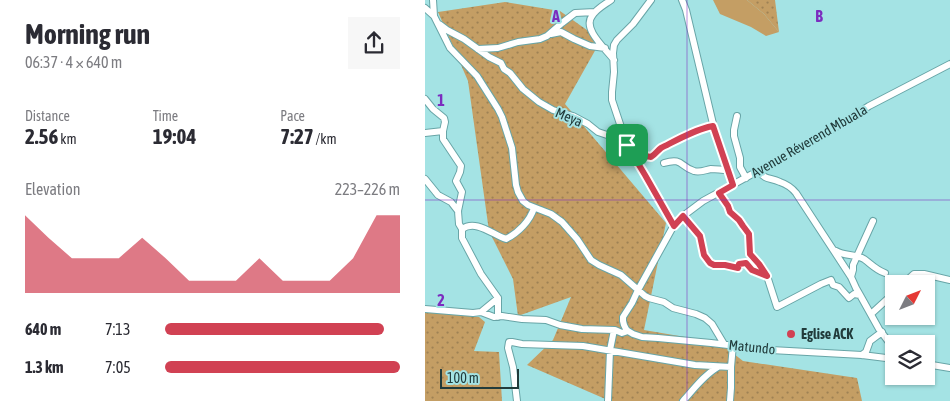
<!DOCTYPE html>
<meta charset="utf-8">
<style>
:root{--surface:#fff;--page:#f7f7f7;--text:#2b2b33;--muted:#7c7c81;--accent:#d14153}
body{margin:0;font-family:"Asap Condensed",sans-serif;background:var(--page);color:var(--text);height:100vh;display:flex;flex-direction:column;font-size:19px;white-space:nowrap}
*{box-sizing:border-box;margin:0}
p{font-size:16px;color:var(--muted)}
.icon{flex:none;width:28px;height:28px;fill:none;stroke:currentColor;stroke-width:2;stroke-linecap:round;stroke-linejoin:round}
.map{position:relative;flex:1;overflow:hidden}
.sheet{display:flex;flex-direction:column;background:var(--surface);width:425px}
.sheet>*{flex:none}
.needle{width:32px;rotate:48deg}
.buttons{position:absolute;left:460px;top:275px;display:grid;gap:10px}
.buttons a{display:grid;place-items:center;width:50px;height:50px;border-radius:0px;background:var(--surface);box-shadow:0 1px 4px #0004;font-size:25px}
.scale{position:absolute;left:15px;bottom:12px;width:79px;box-sizing:border-box;padding-left:5px;border:2px solid #213b3b;border-top:0;font-size:14px;line-height:18px;white-space:nowrap;color:#213b3b;-webkit-text-stroke:4px #a4e3e4;paint-order:stroke}
.pin{position:absolute;display:grid;place-items:center;width:42px;height:42px;color:#fff;margin:-21px;border-radius:10px;box-shadow:0 2px 8px #0006}
.round{display:grid;place-items:center;flex:none;width:52px;height:52px;border-radius:0px;background:var(--page)}
.overview{display:flex;align-items:center;justify-content:space-between;height:85px;padding:0 25px}
h1{font-size:28px;font-weight:700;line-height:38px}
.stats{display:grid;grid-template-columns:repeat(3,1fr);gap:8px;height:85px;padding:5px 25px}
.stats div{display:grid;align-content:center}
.stats b{font-size:21px;font-weight:700}
.stats small{font-size:14px;font-weight:400}
.stats p{font-size:14px}
.chart{height:140px;padding:10px 25px}
.chart p{display:flex;justify-content:space-between}
.chart svg{width:100%;height:90px;margin-top:5px;fill:var(--accent);opacity:.7}
ul{padding:0 25px;list-style:none;font-size:16px}
li{display:grid;grid-template-columns:80px 60px 1fr;align-items:center;height:38px}
li i{height:12px;border-radius:6px;background:var(--accent)}
main{display:flex;flex:1;min-height:0}
.map>svg:first-child{display:block}
</style>
<main>
<section class="sheet">
<div class="overview"><div><h1>Morning run</h1><p>06:37 · 4 × 640 m</p></div><a class="round"><svg class="icon" aria-label="share" viewBox="0 0 24 24"><path d="M12 15V3M7 8l5-5 5 5M5 13v7h14v-7"/></svg></a></div>
<div class="stats">
<div><p>Distance</p><b>2.56<small> km</small></b></div>
<div><p>Time</p><b>19:04</b></div>
<div><p>Pace</p><b>7:27<small> /km</small></b></div>
</div>
<div class="chart"><p><span>Elevation</span>223–226 m</p>
<svg viewBox="0 0 160 44" preserveAspectRatio="none"><path d="M0 44V6L10 17L20 27L30 27L40 27L50 17L60 27L70 38L80 38L90 38L100 27L110 38L120 38L130 38L140 27L150 6L160 6V44z"/></svg>
</div>
<ul>
<li><b>640 m</b>7:13<i style="width:93%"></i></li>
<li><b>1.3 km</b>7:05<i style="width:100%"></i></li>
</ul>
</section>
<div class="map">
<svg width="525" height="401" viewBox="0 0 525 401">
<defs>
<pattern id="grass-dots" width="8" height="8" patternUnits="userSpaceOnUse" patternTransform="scale(1.25)"><rect width="8" height="8" fill="#c49e64"/><path d="M2 2h.1M6 6h.1" fill="none" stroke="#9f8254" stroke-width="1.8" stroke-linecap="round"/></pattern>
</defs>
<rect width="100%" height="100%" fill="#a4e3e4"/>
<!-- grass -->
<path fill="url(#grass-dots)" d="M322 0H350L354 32 339 14Z
M80 2 135 11 176 40 140 104 241 223 219 330 295 343 318 361 432 378 437 401H185L102 365 128 340 146 297 93 316 88 279 64 231 43 81 13 12Z
M0 312 54 317 60 322 49 351 74 352 77 401H0Z"/>
<!-- garden -->
<path fill="#c49e64" d="M288 0H322L339 14 354 32 341 36 326 27 295 14Z"/>
<g fill="none" stroke-linecap="round" stroke-linejoin="round">
<defs>
<path id="street" d="M8 0 9 16
M186 0C179 5 171 9 167 16 157 29 181 49 189 60
M226 0 208 24 192 40 189 45 188 53 189 72 187 92V100L202 145 220 175 249 225
M257 0 261 10 289 128 308 185
M0 8 9 16 25 48 52 76 73 109 77 117 87 148 91 185 93 192 98 201 103 205 126 214 137 222 152 239 166 260 174 265 196 275 220 296 224 298 239 302 248 308 271 314 280 318 287 324 299 344
M14 24 22 30 39 39 64 57 76 63 79 69 85 73 98 89 114 102 128 110 148 116 163 124 173 132 185 136 192 141 202 145 209 151 216 155 226 157 230 155 236 148 258 137 281 127 288 126
M126 34 136 32 149 39 165 46 180 48
M53 49 73 48 93 42 115 39 122 36 137 23 150 13 170 12
M0 99 8 109 19 118 20 122 18 131V139L36 166 35 172 31 181 37 192 33 211 34 224 37 229V238L56 274 73 298 56 312
M312 116 309 130V136L315 158V167L321 178
M0 133 18 131
M239 163C258 157 255 167 269 171 275 173 280 170 286 169 291 169 297 170 302 170
M334 171C341 181 345 177 355 182 361 184 367 188 371 193L426 277 431 288 435 295
M0 179 13 195 26 202 33 211
M294 193 303 206 305 212 314 220 318 227 324 234 325 254C331 261 339 267 342 276
M258 216 275 236 279 255 285 263 289 265H300L313 267 314 264 321 263 327 271 342 276 352 307 396 284 406 280 408 285 414 287 424 298 429 294 435 295 454 329 469 349
M37 229C51 219 68 235 81 239 93 233 105 221 109 208
M411 251C419 256 430 254 439 259 446 264 451 270 460 273
M426 277 428 270V265L448 221
M478 284 489 274H499L525 280
M0 309 48 313 56 312 69 317 77 316 97 319 121 320 135 325 157 329 190 330 197 333 203 331 208 334 217 337 233 338 286 343 346 350 437 355 469 359
M446 314 469 293
M73 317V298
M203 331 201 329 199 325 198 321V317L207 303 213 290 249 225 258 216 278 201 395 137 444 106 525 64
M437 355 441 352 445 341 457 332
M501 364 525 368
M92 401 88 367 83 348 84 342H87L97 344 158 346 270 365 306 367 308 345
M183 401 185 350 189 330
M258 401C269 389 279 375 293 367
M305 401 306 388V367"/>
</defs>
<!-- street casing -->
<use href="#street" stroke="#68a5a7" stroke-width="8"/>
<!-- street -->
<use href="#street" stroke="#fff" stroke-width="6"/>
</g>
<g fill="none" stroke-linecap="round" stroke-linejoin="round">
<defs>
<path id="route" d="M288 126 308 185 294 193 303 206 305 212 314 220 318 226 324 234 325 254 334 264 342 276 327 270 321 263 314 264 313 268 300 265H289L285 263 279 255 275 236 258 216 249 226 220 175 202 145C209 151 216 156 226 157 231 154 232 151 236 148 252 140 271 129 288 126Z"/>
</defs>
<!-- route casing -->
<use href="#route" stroke="#fff" stroke-width="10"/>
<!-- route -->
<use href="#route" stroke="#d14153" stroke-width="6"/>
</g>
<!-- grid -->
<path fill="none" stroke="#7b2cbf" stroke-width="1" stroke-opacity="0.55" d="M262 0V401M0 200H525"/>
<!-- markers -->
<circle fill="#d14153" stroke="#a4e3e4" stroke-width="2" cx="366" cy="334" r="5"/>
<g text-anchor="middle" dominant-baseline="central" stroke-width="4" stroke-linejoin="round" paint-order="stroke">
<!-- street labels -->
<g font-size="14" fill="#213b3b" stroke="#a4e3e4">
<text transform="translate(144 117) rotate(23)">Meya</text>
<text transform="translate(384 141) rotate(-30)">Avenue Réverend Mbuala</text>
<text transform="translate(327 347) rotate(6)">Matundo</text>
</g>
<!-- poi labels -->
<g font-size="14" font-weight="bold" fill="#213b3b" stroke="#a4e3e4" text-anchor="start">
<text x="376" y="334">Eglise ACK</text>
</g>
</g>
<g font-size="16" text-anchor="middle" font-weight="bold" fill="#7b2cbf" stroke="#a4e3e4" stroke-width="4" stroke-linejoin="round" paint-order="stroke">
<text x="131" y="22">A</text>
<text x="394" y="22">B</text>
<text x="16" y="106">1</text>
<text x="16" y="306">2</text>
</g>
</svg>
<div class="buttons">
<a><svg class="needle" viewBox="-14 -14 28 28"><path d="M0-13l5 13h-10z" fill="#e53935"/><path d="M0 13l5-13h-10z" fill="#7c7c81"/></svg></a>
<a><svg class="icon" aria-label="layers" viewBox="0 0 24 24"><path d="M12 4l9 5-9 5-9-5zM3 14l9 5 9-5"/></svg></a>
</div>
<div class="scale">100 m</div>
<div class="pin" style="left:202px;top:145px;background:#1e9e55"><svg class="icon" aria-label="arrive" viewBox="0 0 24 24"><path d="M6 21V4h12l-3 4 3 4H6"/></svg></div>
</div>
</main>
